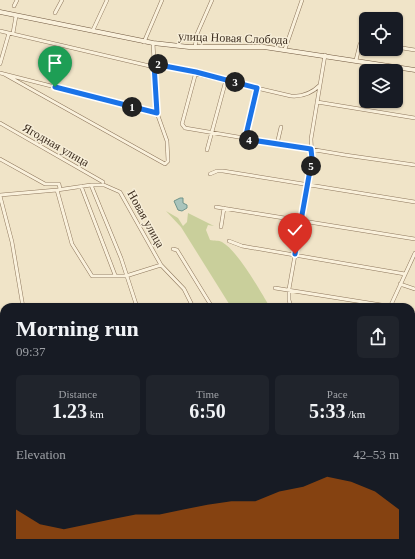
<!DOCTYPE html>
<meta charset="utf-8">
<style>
:root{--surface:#171b24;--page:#20242c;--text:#f1f3f6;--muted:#9ea1a6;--accent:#b45309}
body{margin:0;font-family:"Times New Roman",serif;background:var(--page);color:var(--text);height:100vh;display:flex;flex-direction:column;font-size:15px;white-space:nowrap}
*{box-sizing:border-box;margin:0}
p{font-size:13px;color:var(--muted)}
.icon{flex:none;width:22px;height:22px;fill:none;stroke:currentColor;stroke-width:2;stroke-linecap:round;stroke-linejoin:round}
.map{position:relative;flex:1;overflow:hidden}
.details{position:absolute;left:0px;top:303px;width:415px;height:256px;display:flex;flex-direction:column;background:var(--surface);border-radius:12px 12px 0 0;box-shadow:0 1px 3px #0004}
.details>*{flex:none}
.buttons{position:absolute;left:359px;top:12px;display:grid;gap:8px}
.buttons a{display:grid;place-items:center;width:44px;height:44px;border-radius:6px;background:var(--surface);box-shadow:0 1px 3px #0004;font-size:20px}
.pin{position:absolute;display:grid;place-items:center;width:34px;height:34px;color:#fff;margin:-41px -17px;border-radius:50% 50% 50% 0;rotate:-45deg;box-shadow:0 0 4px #0007}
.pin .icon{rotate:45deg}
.km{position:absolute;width:20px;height:20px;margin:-10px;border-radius:50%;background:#222;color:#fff;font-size:11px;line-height:20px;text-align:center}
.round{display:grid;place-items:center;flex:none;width:42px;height:42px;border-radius:6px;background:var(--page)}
.overview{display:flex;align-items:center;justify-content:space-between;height:68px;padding:0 16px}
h1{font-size:22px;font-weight:700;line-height:30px}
.metrics{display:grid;grid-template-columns:repeat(3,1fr);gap:6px;height:68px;padding:4px 16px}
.metrics div{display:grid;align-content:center;border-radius:6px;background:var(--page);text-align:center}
.metrics b{font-size:20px;font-weight:700}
.metrics small{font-size:11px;font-weight:400}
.metrics p{font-size:11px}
.chart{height:112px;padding:8px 16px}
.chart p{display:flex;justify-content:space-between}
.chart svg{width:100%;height:72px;margin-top:4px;fill:var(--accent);opacity:.7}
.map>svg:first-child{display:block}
</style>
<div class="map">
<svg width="415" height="559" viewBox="0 0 415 559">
<rect width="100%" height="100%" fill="#f0e4c8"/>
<!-- farmland -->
<path fill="#e6deb5" d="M411 450 415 451V559H273L274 555H411Z"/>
<!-- green -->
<path fill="#c9cf9b" d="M166 211 178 218 183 226 187 222 188 213 214 226 208 225 206 230 210 240C214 241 219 240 222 242 238 251 260 291 270 307H231L181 227Z
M415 345V380H411V356Z
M0 410 4 413V480L0 481Z
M204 555H242L237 559H197Z"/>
<!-- cemetery -->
<path fill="#bfc49a" d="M242 555H274L273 559H237Z"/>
<!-- water -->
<path fill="#a9c4bc" stroke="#6f938a" d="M180 198H183V203L187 205V208L182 211 178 210 174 201Z
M411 380H415V431L411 429Z"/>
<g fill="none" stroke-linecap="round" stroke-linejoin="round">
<defs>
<path id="street" d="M14 6 17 0
M55 13 62 0
M93 30 107 0
M0 31 154 67
M13 33 16 16
M144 42 162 0
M195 47 197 34 212 0
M396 47 415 50
M285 49 302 0
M356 60 360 44 366 43
M0 64 9 33
M154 64 291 96C303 97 312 93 320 85
M196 72 182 124 185 128 345 155 415 165
M0 73 157 113
M4 74 165 164 168 161 167 141 157 113 153 43
M317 102 415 118
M0 123 103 182
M245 139 257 88
M277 144 281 127
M207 150 226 80
M0 159 45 184H59L60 189
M210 174 217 171H223L415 202
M91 185 121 258 137 307
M81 186 115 275
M57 190 72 244 92 276H126L161 265
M0 195 57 190 91 185H104L120 192 161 265 184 289 193 307
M0 196 12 242 23 307
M216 207 415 239
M221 227 224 208
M229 241 242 246 405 274
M173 249 177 250 212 307
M400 284 415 289
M275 288 394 307
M291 307 289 300V289L312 159 311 139 325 55
M390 307 415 253
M411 312 415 313
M0 499H4
M31 555V559
M65 558 80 559"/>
<path id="secondary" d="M0 12 153 43 189 47H264L415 70"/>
</defs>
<!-- street casing -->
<use href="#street" stroke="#8d765c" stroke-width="4"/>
<!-- secondary casing -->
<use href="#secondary" stroke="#6f573f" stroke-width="5"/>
<!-- street -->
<use href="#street" stroke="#faf1dc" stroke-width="3"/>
<!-- secondary -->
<use href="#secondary" stroke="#faf1dc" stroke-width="4"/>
</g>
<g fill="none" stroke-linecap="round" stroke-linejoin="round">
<defs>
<path id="route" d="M55 87 157 113 154 64 196 72 257 88 245 139 311 149 312 159 295 254"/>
</defs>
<!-- route casing -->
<use href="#route" stroke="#fff" stroke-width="8"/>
<!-- route -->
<use href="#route" stroke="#1a73e8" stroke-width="5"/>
</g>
<g text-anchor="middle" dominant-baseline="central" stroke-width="3" stroke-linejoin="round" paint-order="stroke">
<!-- street labels -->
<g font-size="12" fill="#3d2e20" stroke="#f7eed8">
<text transform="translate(233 38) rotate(2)">улица Новая Слобода</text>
<text transform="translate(56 145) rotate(30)">Ягодная улица</text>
<text transform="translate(146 219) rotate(61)">Новая улица</text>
</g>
</g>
</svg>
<div class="buttons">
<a><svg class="icon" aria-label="locate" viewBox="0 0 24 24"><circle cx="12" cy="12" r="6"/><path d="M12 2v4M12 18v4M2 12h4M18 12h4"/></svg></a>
<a><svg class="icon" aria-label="layers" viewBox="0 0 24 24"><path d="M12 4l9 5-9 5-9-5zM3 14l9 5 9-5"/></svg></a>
</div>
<div class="pin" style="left:55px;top:87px;background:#1e9e55"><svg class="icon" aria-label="arrive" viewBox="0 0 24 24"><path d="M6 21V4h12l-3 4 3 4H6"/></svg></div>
<div class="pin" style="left:295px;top:254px;background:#d93025"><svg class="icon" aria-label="check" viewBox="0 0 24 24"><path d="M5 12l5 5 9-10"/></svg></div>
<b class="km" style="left:132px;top:107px">1</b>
<b class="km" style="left:158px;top:64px">2</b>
<b class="km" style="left:235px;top:82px">3</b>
<b class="km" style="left:249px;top:140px">4</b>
<b class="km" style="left:311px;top:166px">5</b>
<section class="details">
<div class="overview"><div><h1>Morning run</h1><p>09:37</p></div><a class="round"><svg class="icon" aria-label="share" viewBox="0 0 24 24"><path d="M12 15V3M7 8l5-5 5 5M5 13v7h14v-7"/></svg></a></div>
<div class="metrics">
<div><p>Distance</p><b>1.23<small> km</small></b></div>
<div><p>Time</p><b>6:50</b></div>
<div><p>Pace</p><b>5:33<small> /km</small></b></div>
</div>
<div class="chart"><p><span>Elevation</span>42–53 m</p>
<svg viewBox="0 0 160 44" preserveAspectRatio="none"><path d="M0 44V26L10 35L20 38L30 35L40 32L50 29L60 29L70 26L80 23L90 21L100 21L110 15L120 12L130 6L140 9L150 15L160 26V44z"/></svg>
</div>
</section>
</div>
